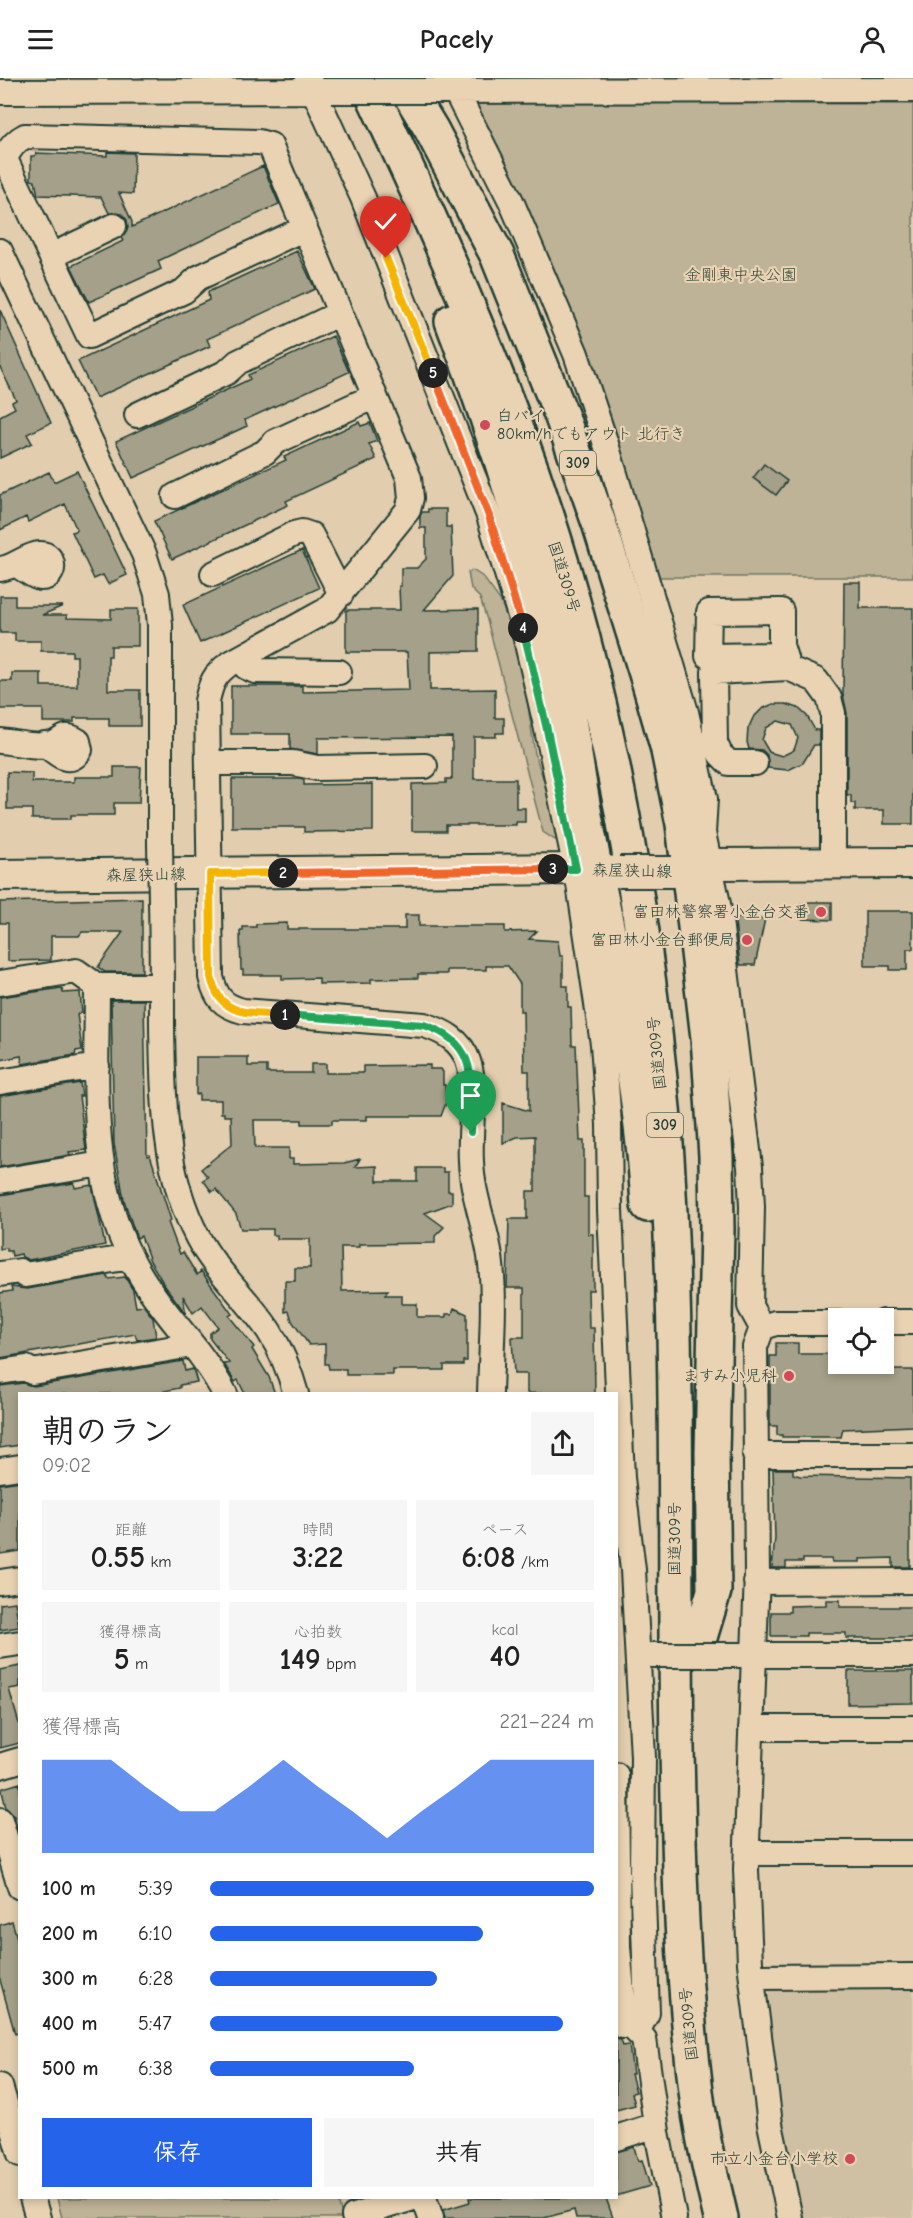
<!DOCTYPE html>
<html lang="ja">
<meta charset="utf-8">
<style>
:root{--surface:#fff;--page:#f6f6f6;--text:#222;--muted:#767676;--accent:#2563eb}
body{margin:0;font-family:"Comic Neue","Klee One",sans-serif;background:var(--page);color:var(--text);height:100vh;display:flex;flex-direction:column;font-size:22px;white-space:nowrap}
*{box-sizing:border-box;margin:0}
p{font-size:20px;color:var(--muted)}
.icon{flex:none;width:33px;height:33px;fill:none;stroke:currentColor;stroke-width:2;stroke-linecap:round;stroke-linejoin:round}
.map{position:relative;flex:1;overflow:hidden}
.side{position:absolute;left:18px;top:1314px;width:600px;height:807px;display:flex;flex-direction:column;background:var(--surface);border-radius:0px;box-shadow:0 3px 9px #0003}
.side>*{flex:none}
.buttons{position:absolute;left:828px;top:1230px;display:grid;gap:12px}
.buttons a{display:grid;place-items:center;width:66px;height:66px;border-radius:0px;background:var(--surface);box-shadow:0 3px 9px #0003;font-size:30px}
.pin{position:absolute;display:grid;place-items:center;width:51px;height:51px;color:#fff;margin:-62px -26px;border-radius:50% 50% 50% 0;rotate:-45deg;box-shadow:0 0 6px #0007}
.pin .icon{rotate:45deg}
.km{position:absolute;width:30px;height:30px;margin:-15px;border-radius:50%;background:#222;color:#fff;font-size:16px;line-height:30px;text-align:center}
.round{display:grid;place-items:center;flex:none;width:63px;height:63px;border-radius:0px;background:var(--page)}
.head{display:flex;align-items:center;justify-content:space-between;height:102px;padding:0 24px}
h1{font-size:33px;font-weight:600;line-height:45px}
.metrics{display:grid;grid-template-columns:repeat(3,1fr);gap:9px;height:102px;padding:6px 24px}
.metrics div{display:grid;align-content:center;border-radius:0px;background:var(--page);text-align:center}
.metrics b{font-size:30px;font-weight:600}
.metrics small{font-size:16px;font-weight:400}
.metrics p{font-size:16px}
.chart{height:168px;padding:12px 24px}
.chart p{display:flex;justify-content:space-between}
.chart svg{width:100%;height:108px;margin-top:6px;fill:var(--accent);opacity:.7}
.cta{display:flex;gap:12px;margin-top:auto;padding:12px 24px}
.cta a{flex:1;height:69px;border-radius:0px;background:var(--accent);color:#fff;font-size:24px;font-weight:600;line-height:69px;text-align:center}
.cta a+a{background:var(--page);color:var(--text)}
ul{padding:0 24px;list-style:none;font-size:20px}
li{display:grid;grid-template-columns:96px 72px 1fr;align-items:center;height:45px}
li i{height:15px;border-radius:8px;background:var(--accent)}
header{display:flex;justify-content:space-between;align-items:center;height:78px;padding:0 24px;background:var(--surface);font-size:27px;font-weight:600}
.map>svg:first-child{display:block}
</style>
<header><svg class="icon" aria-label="menu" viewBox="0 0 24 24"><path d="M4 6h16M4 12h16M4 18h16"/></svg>Pacely<svg class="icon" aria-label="person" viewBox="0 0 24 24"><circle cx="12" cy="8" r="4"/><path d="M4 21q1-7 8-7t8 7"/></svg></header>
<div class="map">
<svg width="913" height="2140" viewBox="0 0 913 2140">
<rect width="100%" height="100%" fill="#e2cdae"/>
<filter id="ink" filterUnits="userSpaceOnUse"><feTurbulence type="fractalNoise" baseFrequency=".0167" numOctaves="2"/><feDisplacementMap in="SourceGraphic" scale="12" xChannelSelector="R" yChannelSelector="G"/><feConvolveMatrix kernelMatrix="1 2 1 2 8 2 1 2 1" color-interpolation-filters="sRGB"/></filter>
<g filter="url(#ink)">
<!-- built -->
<path fill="#d0c0a3" d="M771 1911H913V2140H798L777 2024 765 1919Z"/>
<!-- green -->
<path fill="#beb297" stroke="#6e7866" stroke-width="1.5" d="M475 24 913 26V499H658L520 119Z
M474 493 483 499 500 522 520 572 535 676 560 751 555 762 543 754 487 542 480 520 471 511 468 494Z
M57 2120H337L343 2140H62Z"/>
<!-- building -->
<path fill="#a5a089" stroke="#1f3d34" stroke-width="1.5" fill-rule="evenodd" d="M107 74 134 75 133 116 119 115 132 144V149L263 88 279 126 158 183 161 191 89 224 71 188 123 163 121 160 128 150 127 142 122 136 109 135 101 119 38 117 35 103 31 102V78H35L36 75 107 78Z
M297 173 315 211 207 261 210 268 96 320 78 283 209 222 208 214Z
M0 232 51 345 27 356 32 365 0 380V338L15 330 12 324 16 322 0 289Z
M333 258 349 294 245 342 247 348 133 400 116 363 246 303 250 301 248 297Z
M359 344 361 348 370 345 377 363 369 366 376 381 286 423 288 427 172 481 154 443 286 382 284 379Z
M764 386 787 403 776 417 753 400Z
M77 393 127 497 108 506 103 497 94 501 72 454 77 452 65 426 28 444 26 439 0 452V417L49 394 54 404Z
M428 431H446V449H451L453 498 424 532 478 531V573L430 574V612L495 611V640H504V655H496V659H474V701H516V730H525V744H516V747H446V753H412V706L446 705V701H452V659L318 660V676L290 671V656H231V608H302V614L409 612 407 574H346V532H400L399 508H401V490H417L426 481V450H420V438L422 434H428Z
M302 472 319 510 200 565 183 527Z
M844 504H860V530H913V746H884V732H855V725H851V717H847V635L843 617Z
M0 518H15V528H63L42 537H67V540L111 541V531H138V568H111V578H108V612H140V648H109V640H74V644H43V631H0V603H12V595H41V608H77V578H72V573H41V563H15V555H0Z
M773 626H786L798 630 807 638 815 652H819V667H814L803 685 788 692 768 690 767 677 762 672 749 671 747 664 748 651 753 640 762 631ZM778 643 792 647 798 660 794 672 782 678 769 674 762 662 766 650Z
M114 689H141L139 725H114V737H71V741H32V731H7V694L32 695V704H74V699H114Z
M232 701H299L304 702V707L373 706V753L304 754V749H232Z
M142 820V894H105L98 889 123 854H82L79 858H51V882L8 883V845H0V824Z
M810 824H832V842L801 841V826Z
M865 833H913V871H907V892H890V888H865Z
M405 837H419V848H505V854L537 853 529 861 558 863 560 878H563V908H568V929H571L572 967H576L580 1063H584V1119H588V1156H593V1212H588L589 1250H594L595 1316 527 1315V1296H514L512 1259H524V1210H507L509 1141H527V1113H535V1058L517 1059 503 1065V1025L529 1033V993H524L523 933H520V906L508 888H486V892H447V896H418V900L371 901V905L319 906V900L282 901V897H243V892H241L240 853H243V849H256V846L287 845V851H405Z
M737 840 765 841 755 887H740L735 844Z
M62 910 63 915 80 914 82 935 77 936 82 972 76 973 75 977 22 986 21 978 0 982V919Z
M111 922H144L147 1078 150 1077 171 1142 168 1144 180 1176 183 1174 197 1197 201 1193 232 1236 229 1238 254 1269 252 1271 269 1299 275 1316H245L238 1302 235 1304 224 1286 229 1285 210 1261V1255L218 1249 202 1228 193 1235 183 1218 186 1236 165 1208 150 1183 141 1158 137 1160 135 1155 124 1122 114 1066Z
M196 979H248V988H267V995H311V986H326V995H363V988L430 987V991H441L443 994V1007H445L446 1025 441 1038H367V1042H332V1046H302V1042H254L255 1070H289V1081H293V1086L344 1085 360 1081 355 1089 377 1088V1103H417V1090H443V1094H448V1113H452V1125L425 1135 444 1149 435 1158V1165L359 1166V1169H341L342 1213 388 1212 385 1217H402V1226H417V1239H446V1236H452L454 1230 467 1236V1283H463V1287H444V1292H393V1297H346V1291H329L328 1286H325V1266L309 1267 292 1243 289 1233 285 1234V1203H295V1190H310V1161H277V1157H273V1151H241L236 1136 216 1111 212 1114 203 1102 208 1099 201 1091 232 1066 231 1038H224V1035H221V1022H199V1016L196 1017Z
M80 1005 82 1018H79L86 1072 69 1074 70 1077 0 1089V1018Z
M74 1105 75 1110 92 1107 105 1167 29 1182 22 1179 21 1176 12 1178 11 1173H7V1170L0 1171V1117Z
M107 1197 108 1201 125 1199 133 1212 136 1229 144 1228 153 1240 156 1259 137 1262 135 1256 0 1280V1215L12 1213 11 1209 27 1211Z
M776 1265H798V1276H838V1286H892V1292H913V1348L843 1351 841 1359H782V1357H777V1348H770V1278H776Z
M183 1283 185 1293 193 1291 197 1304 180 1307V1310L164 1313V1316H20V1367L0 1370V1308L23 1305 34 1308Z
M773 1391H793V1396L800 1398 910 1400V1489H893V1480L860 1481V1484H832L831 1481H803V1484H786V1490H772L775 1460Z
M20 1403V1473L0 1476V1406Z
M826 1522H840V1529H913V1560H846V1555H806V1558H771V1534H790V1528L826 1527Z
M15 1524 19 1549 0 1552V1526Z
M20 1588V1609L9 1611 20 1649V1665L0 1670V1592Z
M848 1593H913V1625L848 1626Z
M20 1705V1756H19L14 1738 6 1730 2 1713 3 1710Z
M12 1843 20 1870V1955L15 1956 0 1902V1847Z
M616 1961 621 1962 623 1968 629 1967 633 1996H631L636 2014 632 2015 635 2027 616 2032Z
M634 2069 638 2083 642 2082 650 2108 616 2118V2074Z
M469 2120H606L613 2140H576L574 2132 544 2140H445L443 2132 470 2124Z"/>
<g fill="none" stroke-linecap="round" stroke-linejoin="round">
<defs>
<path id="minor" d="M308 0 363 120 489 438 522 544 546 647 579 806 603 966 609 1046 610 1132 622 1400 633 1492 643 1679 642 1793 647 1935 637 1954
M449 0 511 123 576 276 606 366 686 634 705 721 703 755 718 826 750 1089 752 1129 750 1228 762 1250
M441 13 913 12
M0 14 328 13
M305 150 198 200 184 213 89 258 5 81C9 71 15 63 25 58L259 64 270 67 409 400 411 420 408 432 327 532 229 586C214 597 211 605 207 623L211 899C216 920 223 928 243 933L424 947C443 953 461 962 468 983 477 1008 469 1055 471 1083 472 1116 485 1146 490 1178 496 1222 491 1271 490 1316
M0 173 144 476 157 516 160 547V766
M51 178 114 148
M137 337 227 294 238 284 340 235
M175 418 265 374 275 364 375 318
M0 491C14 490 26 477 40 476 55 475 57 500 41 500 35 500 23 490 16 487
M213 496 294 456 302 454 311 457 341 516
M781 533V567L788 590 774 577 708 578 709 534Z
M241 580 246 589 255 593 339 594
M0 663C14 664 39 671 53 666 65 661 64 654 78 663L80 672C70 689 57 676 45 666
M208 685H293L317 690 425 688
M755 685H729L720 676 715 665 714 594 788 590 816 602 829 620 833 635V786
M161 824C162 865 162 906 162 947 163 1018 163 1095 198 1160 217 1195 247 1220 269 1253 281 1272 290 1294 296 1316
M0 905 76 893 97 908H162
M97 908C97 1004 87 1107 138 1193 163 1237 202 1271 225 1316
M0 1004 97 988
M0 1103 101 1086
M0 1196 20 1193 25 1197 130 1179
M884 1244H913
M0 1294 26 1290 32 1294 192 1267
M755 1377H913
M0 1392 20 1389
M0 1504 20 1501
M756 1504 913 1503
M0 1568 20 1565
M739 1577H913
M751 1650H913
M0 1688 20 1682
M616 1697 618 1869 625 1948
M0 1742 20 1809
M747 1775H913
M752 1899 913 1898
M623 1948H631L644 1961 657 2054 674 2140
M0 2008 20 2076
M616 2060 656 2047
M32 2120 38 2140
M424 2120 431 2140
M354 2138 413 2120
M790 2140 770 2046 750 1885 746 1792 757 1496 755 1269 762 1250 775 1245H838"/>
<path id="major" d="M672 794H689L709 786 913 785
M0 797 576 791 618 794"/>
<path id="highway" d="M365 0C418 113 470 226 514 343 584 529 627 725 651 921 658 979 665 1038 668 1096 679 1287 674 1478 677 1669 679 1787 682 1904 697 2021 702 2061 712 2101 721 2140
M400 0 431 51 497 177 562 339 600 448 649 605 667 668 683 746 708 960 716 1078 717 1152 712 1375 714 1513 698 1566
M452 243C500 369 540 499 567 632 575 672 580 713 588 753 612 876 641 1001 648 1127"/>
</defs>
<!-- minor casing -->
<use href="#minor" stroke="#1f3d34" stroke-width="28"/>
<!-- major casing -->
<use href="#major" stroke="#1f3d34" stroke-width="34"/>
<!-- highway casing -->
<use href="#highway" stroke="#1f3d34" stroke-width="38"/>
<!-- minor -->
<use href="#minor" stroke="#ead3b3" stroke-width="24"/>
<!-- major -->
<use href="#major" stroke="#ead3b3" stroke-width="30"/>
<!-- highway -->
<use href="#highway" stroke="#ead3b3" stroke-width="33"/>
<defs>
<path id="minor-bridge" d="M331 13H438
M160 766 161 824
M652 1577H737"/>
<path id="major-bridge" d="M619 794H672"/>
</defs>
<!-- minor-bridge casing -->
<use href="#minor-bridge" stroke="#1f3d34" stroke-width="28" stroke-linecap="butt"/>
<!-- major-bridge casing -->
<use href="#major-bridge" stroke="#1f3d34" stroke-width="34" stroke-linecap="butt"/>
<!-- minor-bridge -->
<use href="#minor-bridge" stroke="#ead3b3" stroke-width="24"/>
<!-- major-bridge -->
<use href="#major-bridge" stroke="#ead3b3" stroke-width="30"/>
</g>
</g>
<g fill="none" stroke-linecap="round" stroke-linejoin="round" filter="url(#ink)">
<defs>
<path id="split-1" d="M285 937 424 947C480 965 471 1004 471 1054"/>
<path id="split-2" d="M283 795 210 796 211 899C220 940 250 934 285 937"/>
<path id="split-3" d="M283 795 553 791"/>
<path id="split-4" d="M523 550 546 647 576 791H553"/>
<path id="split-5" d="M433 295 489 438 523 550"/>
<path id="split-6" d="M386 180 433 295"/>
</defs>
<!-- split-1 casing -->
<use href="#split-1" stroke="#fff" stroke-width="12"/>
<!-- split-2 casing -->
<use href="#split-2" stroke="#fff" stroke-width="12"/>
<!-- split-3 casing -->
<use href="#split-3" stroke="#fff" stroke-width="12"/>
<!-- split-4 casing -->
<use href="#split-4" stroke="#fff" stroke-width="12"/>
<!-- split-5 casing -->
<use href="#split-5" stroke="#fff" stroke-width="12"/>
<!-- split-6 casing -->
<use href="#split-6" stroke="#fff" stroke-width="12"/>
<!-- split-1 -->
<use href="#split-1" stroke="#22a559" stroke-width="8"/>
<!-- split-2 -->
<use href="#split-2" stroke="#f5b400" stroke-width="8"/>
<!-- split-3 -->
<use href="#split-3" stroke="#f0652b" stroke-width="8"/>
<!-- split-4 -->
<use href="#split-4" stroke="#22a559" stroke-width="8"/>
<!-- split-5 -->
<use href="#split-5" stroke="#f0652b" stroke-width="8"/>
<!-- split-6 -->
<use href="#split-6" stroke="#f5b400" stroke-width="8"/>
</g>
<!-- markers -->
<g fill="#d1495b" stroke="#ead3b3" stroke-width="2">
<circle cx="485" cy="347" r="6"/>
<circle cx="821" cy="834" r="6"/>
<circle cx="747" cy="862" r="6"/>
<circle cx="789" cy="1298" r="6"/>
<circle cx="850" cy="2081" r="6"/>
</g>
<g text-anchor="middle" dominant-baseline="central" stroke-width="4.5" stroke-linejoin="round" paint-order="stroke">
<!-- shield labels -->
<g fill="#ead3b3" stroke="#5c6a5a" stroke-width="1.5">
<rect x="560" y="373" width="36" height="24" rx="4.5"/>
<rect x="647" y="1035" width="36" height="24" rx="4.5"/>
</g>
<g font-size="15" font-weight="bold" fill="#1f3d34">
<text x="578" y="385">309</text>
<text x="665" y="1047">309</text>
</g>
<!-- park labels -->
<g font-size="16" fill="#2f493e" stroke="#ead3b3">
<text x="741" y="197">金剛東中央公園</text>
</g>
<!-- poi labels -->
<g font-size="16" fill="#1f3d34" stroke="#ead3b3" text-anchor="end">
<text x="497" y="338" text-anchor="start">白バイ<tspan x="497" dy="18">80km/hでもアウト 北行き</tspan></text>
<text x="809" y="834">富田林警察署小金台交番</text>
<text x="735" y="862">富田林小金台郵便局</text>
<text x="777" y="1298">ますみ小児科</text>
<text x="838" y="2081">市立小金台小学校</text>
</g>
<!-- street labels -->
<g font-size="16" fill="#1f3d34" stroke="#ead3b3">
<text transform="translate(564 499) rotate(73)">国道309号</text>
<text transform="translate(632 793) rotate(1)">森屋狭山線</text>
<text transform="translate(146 797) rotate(-1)">森屋狭山線</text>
<text transform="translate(657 975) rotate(-96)">国道309号</text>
<text transform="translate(675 1461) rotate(-90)">国道309号</text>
<text transform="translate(689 1946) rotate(-96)">国道309号</text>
</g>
</g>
</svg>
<div class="buttons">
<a><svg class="icon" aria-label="locate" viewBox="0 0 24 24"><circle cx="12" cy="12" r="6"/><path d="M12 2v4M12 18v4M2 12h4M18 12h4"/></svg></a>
</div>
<div class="pin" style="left:471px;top:1054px;background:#1e9e55"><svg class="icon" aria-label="arrive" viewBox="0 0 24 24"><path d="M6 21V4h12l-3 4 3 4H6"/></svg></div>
<div class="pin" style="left:386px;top:180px;background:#d93025"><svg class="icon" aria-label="check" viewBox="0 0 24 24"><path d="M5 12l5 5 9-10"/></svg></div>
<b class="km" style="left:285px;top:937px">1</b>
<b class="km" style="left:283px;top:795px">2</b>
<b class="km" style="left:553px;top:791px">3</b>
<b class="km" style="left:523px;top:550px">4</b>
<b class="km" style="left:433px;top:295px">5</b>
<section class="side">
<div class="head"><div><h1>朝のラン</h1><p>09:02</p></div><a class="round"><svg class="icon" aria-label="share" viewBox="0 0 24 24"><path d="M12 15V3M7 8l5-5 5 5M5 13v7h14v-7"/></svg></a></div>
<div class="metrics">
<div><p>距離</p><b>0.55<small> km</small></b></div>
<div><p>時間</p><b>3:22</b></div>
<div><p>ペース</p><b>6:08<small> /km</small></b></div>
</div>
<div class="metrics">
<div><p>獲得標高</p><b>5<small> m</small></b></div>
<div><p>心拍数</p><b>149<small> bpm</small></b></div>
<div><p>kcal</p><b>40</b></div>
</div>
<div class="chart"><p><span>獲得標高</span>221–224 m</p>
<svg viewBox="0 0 160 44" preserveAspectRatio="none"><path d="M0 44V6L10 6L20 6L30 17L40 27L50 27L60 17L70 6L80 17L90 27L100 38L110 27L120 17L130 6L140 6L150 6L160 6V44z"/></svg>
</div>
<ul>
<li><b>100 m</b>5:39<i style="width:100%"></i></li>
<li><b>200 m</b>6:10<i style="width:71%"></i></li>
<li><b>300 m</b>6:28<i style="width:59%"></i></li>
<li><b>400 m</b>5:47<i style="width:92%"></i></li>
<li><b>500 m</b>6:38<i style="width:53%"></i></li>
</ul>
<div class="cta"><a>保存</a><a>共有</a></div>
</section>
</div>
